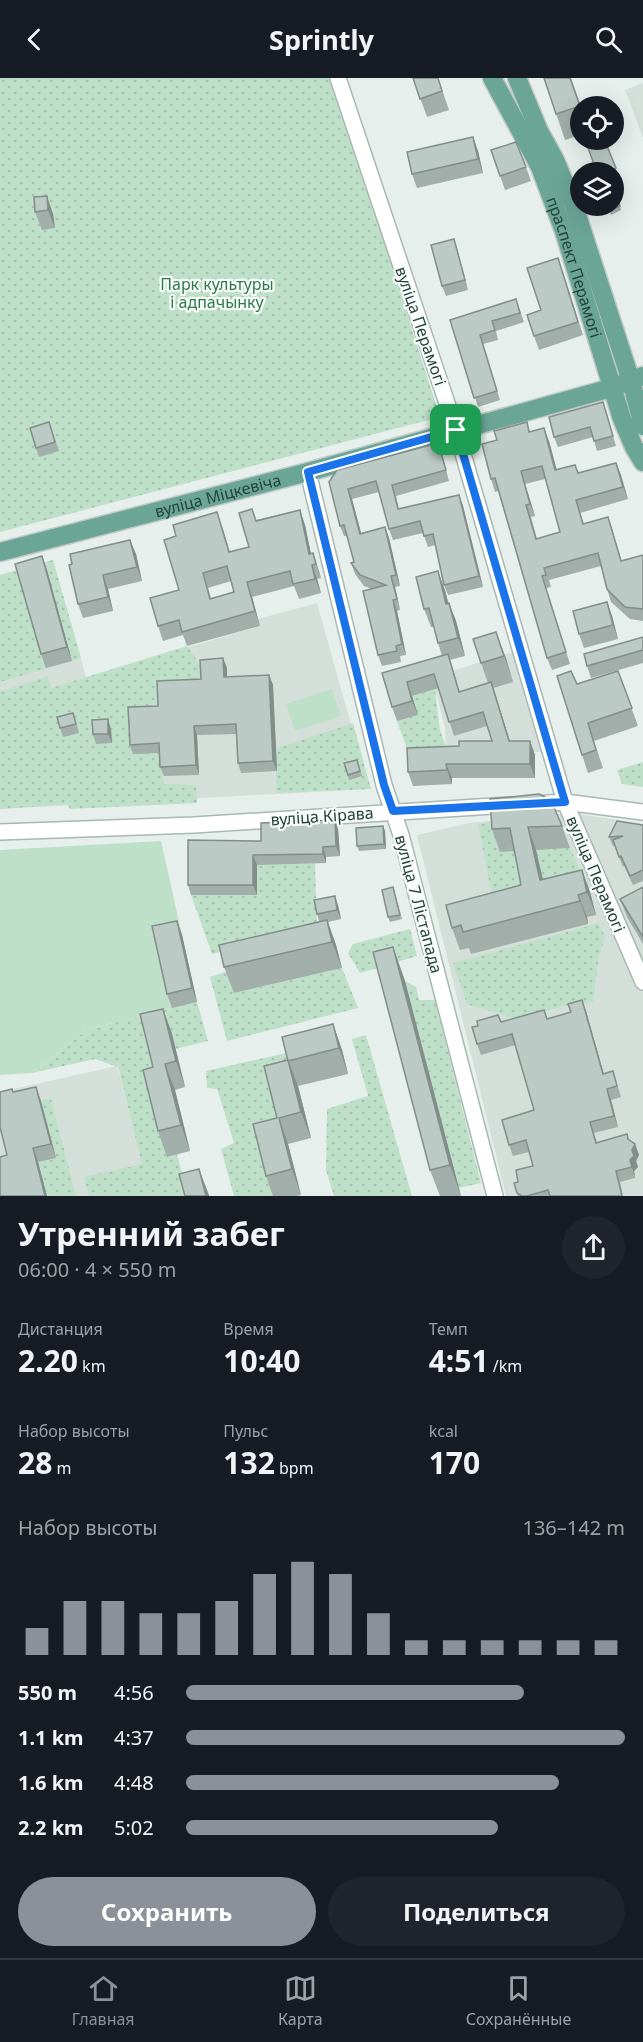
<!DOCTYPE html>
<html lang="ru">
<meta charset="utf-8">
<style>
:root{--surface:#171b24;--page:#20242c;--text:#f1f3f6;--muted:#9ea1a6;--line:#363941;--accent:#8c9099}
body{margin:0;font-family:"Noto Sans",sans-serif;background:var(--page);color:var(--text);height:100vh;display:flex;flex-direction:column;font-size:22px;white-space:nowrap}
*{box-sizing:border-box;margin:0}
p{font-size:20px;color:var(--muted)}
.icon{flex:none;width:33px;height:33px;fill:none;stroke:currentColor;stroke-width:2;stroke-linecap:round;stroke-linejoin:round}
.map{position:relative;height:1118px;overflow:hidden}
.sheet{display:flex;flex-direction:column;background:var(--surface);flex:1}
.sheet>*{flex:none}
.tools{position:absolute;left:570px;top:18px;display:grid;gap:12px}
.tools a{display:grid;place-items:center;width:54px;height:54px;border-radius:50%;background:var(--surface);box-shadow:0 6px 24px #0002;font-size:30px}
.pin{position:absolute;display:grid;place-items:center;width:51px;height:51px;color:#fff;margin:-26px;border-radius:12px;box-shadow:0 3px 9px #0006}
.round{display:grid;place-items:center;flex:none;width:63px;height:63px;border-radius:32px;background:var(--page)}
.overview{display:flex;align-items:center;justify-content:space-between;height:102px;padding:0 18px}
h1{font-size:33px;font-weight:700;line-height:45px}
.figures{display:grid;grid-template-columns:repeat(3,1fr);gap:9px;height:102px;padding:6px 18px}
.figures div{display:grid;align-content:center}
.figures b{font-size:30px;font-weight:700}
.figures small{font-size:16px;font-weight:400}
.figures p{font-size:16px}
.chart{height:168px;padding:12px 18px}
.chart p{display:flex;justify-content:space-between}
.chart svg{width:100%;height:108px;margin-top:6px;stroke:var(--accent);stroke-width:6}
.button{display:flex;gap:12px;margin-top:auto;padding:12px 18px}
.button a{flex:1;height:69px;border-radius:36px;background:var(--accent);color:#fff;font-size:24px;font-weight:700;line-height:69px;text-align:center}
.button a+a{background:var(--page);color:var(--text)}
ul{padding:0 18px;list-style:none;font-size:20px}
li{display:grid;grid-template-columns:96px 72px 1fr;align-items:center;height:45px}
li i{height:15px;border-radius:8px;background:var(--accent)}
header{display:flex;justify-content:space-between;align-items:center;height:78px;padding:0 18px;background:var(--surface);font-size:27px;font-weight:700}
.dock{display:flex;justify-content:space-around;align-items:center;height:84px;border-top:2px solid var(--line);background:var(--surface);font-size:16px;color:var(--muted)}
.dock a{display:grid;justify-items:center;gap:3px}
.dock .current{color:var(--accent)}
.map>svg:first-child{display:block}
</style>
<header><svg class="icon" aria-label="back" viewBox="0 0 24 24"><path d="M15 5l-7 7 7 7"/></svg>Sprintly<svg class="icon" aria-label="search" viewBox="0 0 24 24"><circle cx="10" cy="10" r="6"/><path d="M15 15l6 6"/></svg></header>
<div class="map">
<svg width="643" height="1118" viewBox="0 0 643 1118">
<defs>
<pattern id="grass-dots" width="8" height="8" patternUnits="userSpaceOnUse" patternTransform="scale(1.5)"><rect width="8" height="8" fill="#bfe0c8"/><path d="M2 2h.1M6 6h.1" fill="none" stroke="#a4c1ad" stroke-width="1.8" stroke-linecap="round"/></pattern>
</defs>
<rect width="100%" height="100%" fill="#e6efeb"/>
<!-- built -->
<path fill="#d4dfda" d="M643 5V60L625 12Z
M53 482 86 599 260 548 258 541 317 525 369 711 0 731V497Z
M513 574 546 674 446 673 445 650 432 599Z
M572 735 643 746V1118H506L417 757 469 745Z
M117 988 151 1118H0V1014Z"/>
<!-- grass -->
<path fill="url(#grass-dots)" d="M0 0H332L440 339 0 454Z
M53 482 81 580 0 604V497Z
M187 568 203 591 204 610 161 637 133 675H163L164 706 196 707 197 725 70 731 67 726 0 731V614L48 598 51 610Z
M435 611 440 652 451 683 412 685 397 643 417 637 412 618Z
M353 645 371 711 276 715V670Z
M643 684V709L622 706 617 692Z
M498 743 519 773 530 829 493 824 478 746Z
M570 770 590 814 548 825 536 772Z
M315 785 317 852 212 876 191 817H256L257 786Z
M599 845 605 859 599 878 593 924 575 925 517 941 467 926 453 885Z
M410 851 417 878 360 895 348 875 353 866Z
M342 890 358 930 227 963 210 899 228 893 234 915Z
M405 903 416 909 419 922H435L481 1105 459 1110Z
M197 924 208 963 176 971 172 956 167 1078 177 1076 188 1118H89L84 1099 142 1086 118 989 95 981 32 995 88 951Z
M366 957 412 1118H334L326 1092 327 1031 368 1018 352 961Z
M286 975 292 985 286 1066 274 1118H234L221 1071 234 1065 217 1011 207 1010 206 993Z
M51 1021 76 1118H47L38 1084 56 1080 41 1022Z"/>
<!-- pitch -->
<path fill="#bfe0c8" d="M332 611 341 638 295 653 286 626Z
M161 763 197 924 88 951 32 995 0 997V772Z"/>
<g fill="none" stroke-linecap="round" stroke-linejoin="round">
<defs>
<path id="minor" d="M338 0 456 352 565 724 643 904
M308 394 384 707 401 757 495 1118
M533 726 565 724 643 734
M0 754 194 747 509 727"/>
<g id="major">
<path id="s1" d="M492 0 540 89 564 153 622 341 634 369 643 384"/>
<path d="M517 0 539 53 555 82 574 128 631 303 643 348"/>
<path id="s2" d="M0 474 308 394 611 310 643 298"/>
</g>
</defs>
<!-- minor casing -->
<use href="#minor" stroke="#a8b8b2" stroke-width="18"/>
<!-- major casing -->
<use href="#major" stroke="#c2cac8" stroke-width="21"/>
<!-- minor -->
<use href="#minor" stroke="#fff" stroke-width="15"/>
<!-- major -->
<use href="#major" stroke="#6aa596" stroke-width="18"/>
</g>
<!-- wall -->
<path fill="#a1aea9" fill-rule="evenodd" d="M413 0H438L449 32 427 39Z
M544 0H571L581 28 580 57 565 62Z
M473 59 478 73 483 95 417 110 412 96Z
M605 63 619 100 614 102V94H597Z
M491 72 526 89 531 103 505 112Z
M34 119 53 136 55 150 42 152 35 134Z
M607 128H620L621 132 611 137Z
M454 161 468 212 446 218 442 208Z
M563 194 583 257 539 272 534 258 541 232Z
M516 221 524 244 496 253 498 262 483 266 500 322 478 329 450 242Z
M603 324 616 368 597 373 593 359 558 369 554 359Z
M49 344 59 373 39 379 36 370Z
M527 344 530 354 549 363 557 392 578 395 616 385 628 421 580 435 584 446 612 451 621 483 643 477V543L630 541 611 524 607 511 601 488 549 502 551 509 546 510 570 586 552 592 547 580 498 413 495 414 491 401 497 362ZM545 401 560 454 537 461 531 439 535 438 525 406Z
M442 376 449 403 396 418 399 431 459 417 463 428 483 509 448 517 444 507 435 467 428 469 423 455 393 462 389 451 379 414 352 421 361 455 385 449 389 460 400 508 395 509 400 532 397 533 406 577 400 578 401 584 382 588 378 577 372 511 364 508 355 496 351 485 354 484 347 458H344L340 448 329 404Z
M300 432 305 447 311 476 318 490 321 500 317 501 321 515 299 521 294 508 252 519 260 548 187 568 183 557 163 563 158 548 179 512 222 448 230 474 249 469 256 442ZM231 503 234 514 211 520 208 510Z
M136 476 142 503 108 511 113 533 83 540 78 526 69 487Z
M47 492 72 583 46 590 41 576Z
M445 512 448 525H449L456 543 465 578 450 582 460 614 488 605 481 585 496 554 513 604 493 610 510 663H530L535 677V700H452V706L413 708 408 694 459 668 492 663 487 648 454 658 439 610 412 618 418 637 397 643 392 629 382 595 442 578 438 565 434 549H431L424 531Z
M607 524 612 538 618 561 584 570 579 556Z
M643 559V585L591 600 587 588Z
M223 580 227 590V599L269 597 273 607 277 693 241 695 238 685 236 656 197 657 199 697 164 698 160 689V675L133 676 130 667 158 628 201 601Z
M618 593 638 648 594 663 603 690 588 695 582 677 577 606Z
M76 644 79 655 63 659 60 650Z
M111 651 112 665 96 666 93 656Z
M357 682 362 698 349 702 344 685Z
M335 742 338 751 340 778 326 779V785L257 787V817H191L188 807 261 763Z
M643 747V803L633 807 624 788 623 789 615 768H613L609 759Z
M383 748 385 753 386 771 359 773 357 768Z
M562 748 570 770 536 772 543 801 582 792 590 814 596 837 587 839 588 846 471 876 469 870 460 872 452 850 521 807 515 773 500 774 492 751Z
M393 809 402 841 390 844 388 839Z
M643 809V866L627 839 620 821Z
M338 827 341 841 328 844 336 867 342 890 234 915 224 889 319 843 317 836Z
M177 843 182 857 197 924 172 930 167 916Z
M393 869 405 903 461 1118H440L430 1092Z
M163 931 172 956 185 1009 175 1012 190 1073 167 1079 158 1053 153 989Z
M586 933 603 996 613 993 621 1019 611 1022 618 1049 594 1055 597 1065 629 1061 635 1066 639 1077 636 1083 638 1089 634 1093 635 1100 620 1104 623 1118H518L514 1105 518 1104 533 1088 529 1074 513 1078 509 1067 534 1032 515 967 481 977 477 966 478 948 501 944 547 941Z
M333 946 342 972 348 996 298 1008 311 1060 288 1066 301 1117 297 1118H273L266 1098 288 982Z
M13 1014 41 1023 56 1080 38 1084 47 1118H0L7 1077Z"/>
<!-- shaded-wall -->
<path fill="#838d89" d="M473 59 478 73 483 95 478 81Z
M47 118 53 136 55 150 48 132Z
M454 161 457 170 468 212 465 202Z
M544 350 549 363 560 405 555 392Z
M616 385 621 397 628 421 623 409Z
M521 393 525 406 535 438 530 426Z
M348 411 352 421 364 466 360 456Z
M459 417 463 428 483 509 479 498Z
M300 432 305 447 313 486 309 476Z
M608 439 612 451 625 495 621 483Z
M385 449 389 460 400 508 396 497Z
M130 462 136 476 142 503 137 489Z
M313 475 318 490 321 500 316 486Z
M42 478 47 492 72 583 67 569Z
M312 487 317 501 321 515 315 501Z
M438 493 445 512 453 544 446 526Z
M103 497 108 511 113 533 108 519Z
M391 498 395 509 400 532 397 521Z
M247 504 252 519 260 548 255 533Z
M393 522 397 533 406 577 402 566Z
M607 524 612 538 618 561 613 547Z
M449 525 456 543 465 578 458 560Z
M496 554 506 580 513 604 504 578Z
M223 580 227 590V609L224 599Z
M269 597 273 607 277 693 273 683Z
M407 604 412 618 418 637 412 623Z
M491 604 496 618 514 677 509 663Z
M108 641 111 651 112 665 108 656Z
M194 648 197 657 199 697 196 687Z
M530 663 535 677V700L530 686Z
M446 686 452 700V706L447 692Z
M335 742 338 751 340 778 336 768Z
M383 748 385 753 386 771 384 766Z
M528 749 536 772 548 825 540 802Z
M323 769 326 779V785L323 776Z
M253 777 257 787V817L253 807Z
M582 792 590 814 596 837 587 814Z
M578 817 587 839 588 846 580 823Z
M335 818 338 827 341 841 337 832Z
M327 842 336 867 342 890 332 864Z
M177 843 182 857 197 924 192 910Z
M393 869 405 903 461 1118 450 1087Z
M582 922 586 933 607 1007 603 996Z
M163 931 172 956 185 1009 176 983Z
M333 946 342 972 348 996 339 970Z
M288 982 298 1008 311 1060 301 1034Z
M165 986 175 1012 190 1073 181 1047Z
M36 1009 41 1023 56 1080 51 1066Z
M607 1011 611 1022 618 1049 614 1038Z
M279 1040 288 1066 301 1117 292 1091Z
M635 1066 639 1077 636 1083 638 1089 634 1093 635 1100 630 1082 632 1072Z
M33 1070 38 1084 47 1118H45Z
M199 1091 209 1117V1118H206Z"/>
<!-- building -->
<path fill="#bbcac4" stroke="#838d89" stroke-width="1.5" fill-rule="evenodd" d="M413 0H438L442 13 420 21Z
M544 0H570L580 28 556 36Z
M473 59 478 81 412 96 407 74Z
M605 63 616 90 605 94H597L588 70Z
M516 64 526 89 500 98 491 72Z
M614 111 620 128 609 132 607 128H614Z
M47 118 48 132 35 134 34 119Z
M454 161 465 202 442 208 431 167Z
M558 180 578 244 534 258 527 237 541 232 527 190Z
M516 221 520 235 492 243 495 252 480 257 497 313 474 320 450 242Z
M603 324 613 358 594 363 590 349 554 359 549 339Z
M49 344 55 364 36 370 30 350Z
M527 344 529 354 544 350 555 392 575 387 578 395 616 385 623 409 576 422 583 446 608 439 621 483 643 477V531L625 529 607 511 598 475 544 490 546 497 542 498 566 574 547 580 495 400 491 401 482 366 497 362 494 353ZM542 388 560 454 536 461 526 427 530 426 521 393Z
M438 365 446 392 392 407 398 431 459 417 479 498 444 507 433 456 424 458 420 443 389 451 376 403 348 411 360 456 385 449 396 497 391 498 397 521 393 522 402 566 396 568 397 573 378 577 363 513 386 507 360 497 351 485 354 484 344 447 340 448 329 404 337 392Z
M252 431 256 443 300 432 309 476 313 475 316 486 312 487 315 501 293 506 290 493 247 504 255 533 182 554 179 542 158 548 150 520 179 512 164 462 176 458 173 447 217 434 229 474 249 469 239 435ZM227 488 234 514 210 521 203 495Z
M130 462 137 489 103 497 108 519 78 526 69 487 72 486 70 476Z
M42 478 67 569 41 576 15 486Z
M438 493 446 526 449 525 458 560 438 565 429 530 424 531 416 499Z
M607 524 613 547 579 556 573 533Z
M496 554 504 578 481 585 473 561Z
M643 559V572L587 588 584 576Z
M448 576 459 614 491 604 509 663H530V686H446L447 692 408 694 407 670 459 668V663H492L483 634 449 644 434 596 407 604 412 623 392 629 382 595Z
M223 580 224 599 269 597 273 683 238 685 236 646 194 648 196 687 160 689 159 665 130 667 128 629 158 628 157 603 201 601 200 582Z
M571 593 577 606 618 593 632 630 588 645 596 672 582 677 557 598Z
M73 635 76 646 60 650 57 639Z
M108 641V656H93L92 642Z
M357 682 360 693 348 697 344 685Z
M539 716 551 722 562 748 528 749 540 802 582 792 587 814 578 817 580 823 463 854 461 847 452 850 446 827 521 807 510 750 492 751 490 721Z
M335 742 336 768 323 769V776L253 777V807H188V762L261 763V745Z
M617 743 643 747V792L630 798 621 778 619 779 613 762 623 758 609 759Z
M383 748 384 766 357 768 356 750Z
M393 809 400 837 388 839 382 812Z
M643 809V859L620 821Z
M335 818 337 832 317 836 314 822Z
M327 842 332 864 224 889 219 867Z
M177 843 192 910 167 916 152 848Z
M393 869 450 1087 430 1092 373 874Z
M582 922 603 996 613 993 617 1008 607 1011 614 1038 590 1044 596 1065 627 1056 628 1061 635 1066 632 1072 634 1078 630 1082 632 1089 616 1093 622 1118H550L548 1112 527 1118H522L517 1115 514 1105 518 1104 516 1092 533 1088 526 1062 509 1067 502 1042 534 1032 512 956 477 966 472 949 478 948 477 943 498 937 501 944 544 932 547 941 571 934 568 926Z
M163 931 176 983 165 986 181 1047 158 1053 143 992 153 989 140 936Z
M333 946 339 970 288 983 282 959Z
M288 982 301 1034 279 1040 292 1091 266 1098 253 1046 277 1040 264 988Z
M36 1009 51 1066 33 1070 45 1118H0V1079L7 1077 0 1049V1014L12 1011 13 1014Z
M199 1091 206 1118H185L179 1096Z"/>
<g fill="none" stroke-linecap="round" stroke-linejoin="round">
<defs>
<path id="route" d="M456 352 565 724 393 733 384 707 308 394Z"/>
</defs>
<!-- route casing -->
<use href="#route" stroke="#fff" stroke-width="12"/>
<!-- route -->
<use href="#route" stroke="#1a73e8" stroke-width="8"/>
</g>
<g text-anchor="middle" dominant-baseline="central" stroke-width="4.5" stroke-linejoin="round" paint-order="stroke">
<!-- street labels -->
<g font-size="16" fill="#24423a" stroke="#f7fbf9">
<text stroke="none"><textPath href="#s1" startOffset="207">праспект Перамогі</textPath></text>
<text transform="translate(421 248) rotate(71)">вуліца Перамогі</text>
<text stroke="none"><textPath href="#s2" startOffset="225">вуліца Міцкевіча</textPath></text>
<text transform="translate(322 738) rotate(-4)">вуліца Кірава</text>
<text transform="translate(596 796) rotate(67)">вуліца Перамогі</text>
<text transform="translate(419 826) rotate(75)">вуліца 7 Лістапада</text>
</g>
<!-- park labels -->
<g font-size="16" fill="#2d7a4b" stroke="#f7fbf9">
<text x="217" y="206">Парк культуры<tspan x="217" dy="18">і адпачынку</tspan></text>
</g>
</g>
</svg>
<div class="tools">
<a><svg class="icon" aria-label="locate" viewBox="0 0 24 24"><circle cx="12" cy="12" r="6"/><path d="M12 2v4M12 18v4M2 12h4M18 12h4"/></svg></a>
<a><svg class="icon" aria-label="layers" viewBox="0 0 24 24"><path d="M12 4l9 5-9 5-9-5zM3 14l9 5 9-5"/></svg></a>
</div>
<div class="pin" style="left:456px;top:352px;background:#1e9e55"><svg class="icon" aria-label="arrive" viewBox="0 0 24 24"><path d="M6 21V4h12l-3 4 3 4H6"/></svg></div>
</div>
<section class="sheet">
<div class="overview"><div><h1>Утренний забег</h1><p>06:00 · 4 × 550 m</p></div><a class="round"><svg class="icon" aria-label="share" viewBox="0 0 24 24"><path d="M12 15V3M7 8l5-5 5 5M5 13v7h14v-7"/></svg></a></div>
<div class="figures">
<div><p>Дистанция</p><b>2.20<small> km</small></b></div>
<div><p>Время</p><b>10:40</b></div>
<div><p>Темп</p><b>4:51<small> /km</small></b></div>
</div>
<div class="figures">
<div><p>Набор высоты</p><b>28<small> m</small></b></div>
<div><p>Пульс</p><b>132<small> bpm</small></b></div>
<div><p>kcal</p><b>170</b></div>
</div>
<div class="chart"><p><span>Набор высоты</span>136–142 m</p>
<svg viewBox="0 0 160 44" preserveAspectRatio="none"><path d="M5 44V33M15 44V22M25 44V22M35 44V27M45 44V27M55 44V22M65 44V11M75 44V6M85 44V11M95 44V27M105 44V38M115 44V38M125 44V38M135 44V38M145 44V38M155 44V38"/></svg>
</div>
<ul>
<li><b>550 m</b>4:56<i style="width:77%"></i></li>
<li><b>1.1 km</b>4:37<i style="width:100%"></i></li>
<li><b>1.6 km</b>4:48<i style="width:85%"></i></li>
<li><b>2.2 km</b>5:02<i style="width:71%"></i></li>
</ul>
<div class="button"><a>Сохранить</a><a>Поделиться</a></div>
</section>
<nav class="dock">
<a class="current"><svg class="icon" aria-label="home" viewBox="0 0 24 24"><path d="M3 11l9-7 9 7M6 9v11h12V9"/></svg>Главная</a>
<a><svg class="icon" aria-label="map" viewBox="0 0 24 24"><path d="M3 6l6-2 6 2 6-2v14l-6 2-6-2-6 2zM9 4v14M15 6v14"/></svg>Карта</a>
<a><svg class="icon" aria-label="saved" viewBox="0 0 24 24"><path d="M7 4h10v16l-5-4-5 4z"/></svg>Сохранённые</a>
</nav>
